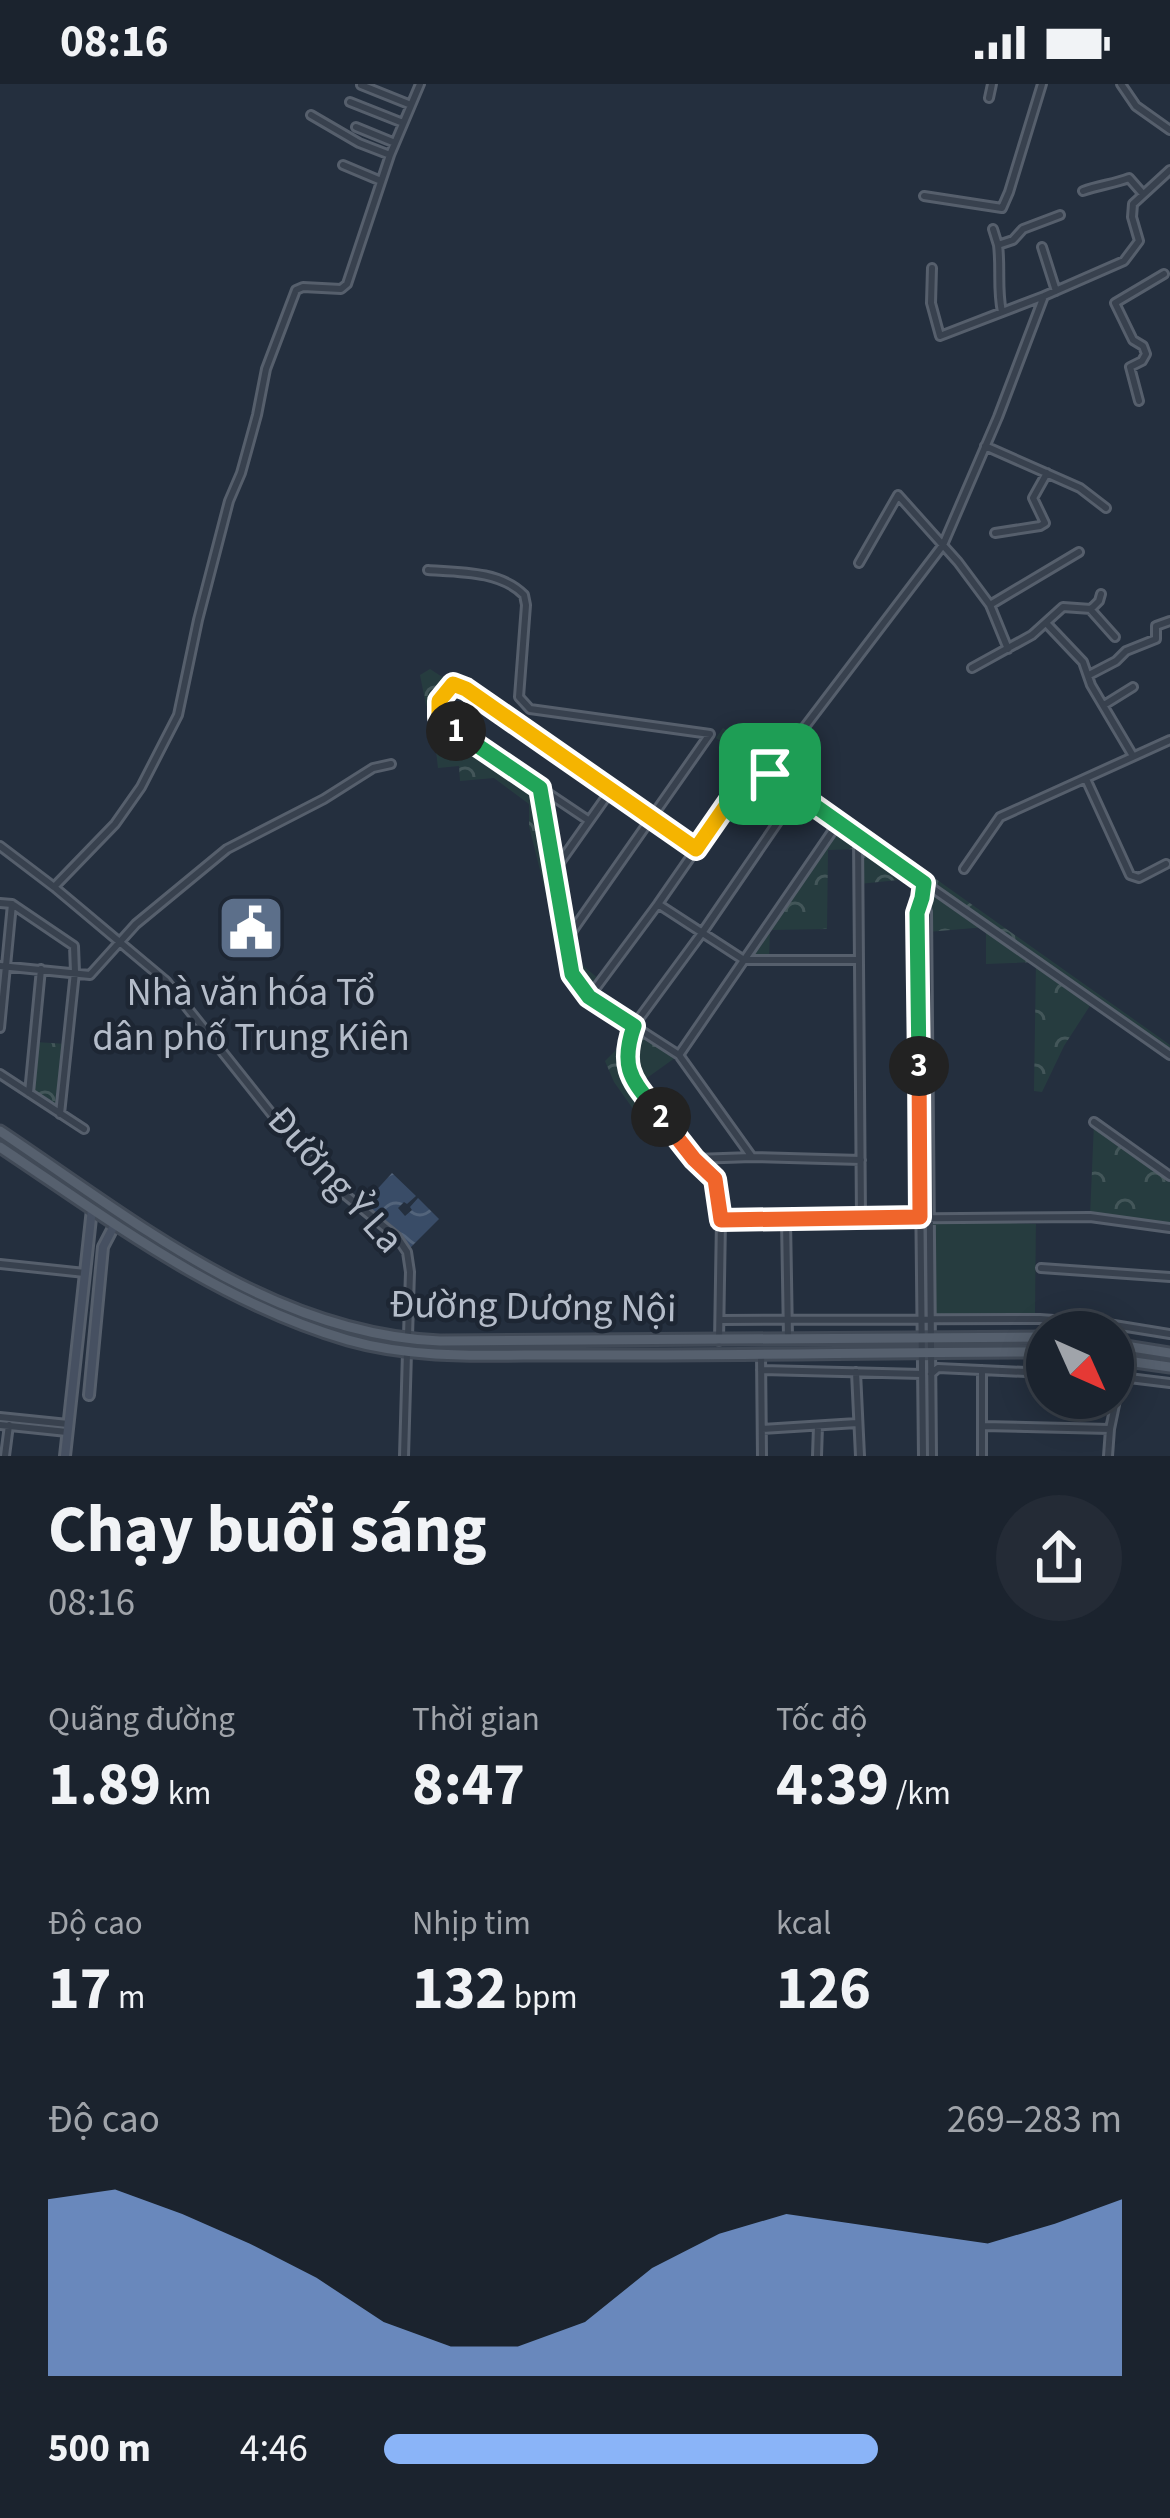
<!DOCTYPE html>
<html lang="vi">
<meta charset="utf-8">
<style>
:root{--surface:#1b232e;--page:#242b36;--text:#f1f3f6;--muted:#a0a4aa;--line:#39404a;--accent:#8ab4f8}
body{margin:0;font-family:"Source Sans 3",sans-serif;background:var(--page);color:var(--text);height:100vh;display:flex;flex-direction:column;font-size:45px;white-space:nowrap}
*{box-sizing:border-box;margin:0}
p{font-size:39px;color:var(--muted)}
.icon{flex:none;width:66px;height:66px;fill:none;stroke:currentColor;stroke-width:2;stroke-linecap:round;stroke-linejoin:round}
.map{position:relative;height:1372px;overflow:hidden}
.panel{display:flex;flex-direction:column;background:var(--surface);flex:1}
.panel>*{flex:none}
.needle{width:78px;rotate:135deg}
.controls{position:absolute;left:1026px;top:1227px;display:grid;gap:24px}
.controls a{display:grid;place-items:center;width:108px;height:108px;border-radius:50%;background:var(--surface);box-shadow:0 6px 30px #0003,0 0 0 3px var(--line);font-size:60px}
.pin{position:absolute;display:grid;place-items:center;width:102px;height:102px;color:#fff;margin:-51px;border-radius:24px;box-shadow:0 6px 18px #0006}
.km{position:absolute;width:60px;height:60px;margin:-30px;border-radius:50%;background:#222;color:#fff;font-size:33px;line-height:60px;text-align:center}
.round{display:grid;place-items:center;flex:none;width:126px;height:126px;border-radius:63px;background:var(--page)}
.summary{display:flex;align-items:center;justify-content:space-between;height:204px;padding:0 48px}
h1{font-size:66px;font-weight:700;line-height:90px}
.figures{display:grid;grid-template-columns:repeat(3,1fr);gap:18px;height:204px;padding:12px 48px}
.figures div{display:grid;align-content:center}
.figures b{font-size:60px;font-weight:700}
.figures small{font-size:33px;font-weight:400}
.figures p{font-size:33px}
.chart{height:336px;padding:24px 48px}
.chart p{display:flex;justify-content:space-between}
.chart svg{width:100%;height:216px;margin-top:12px;fill:var(--accent);opacity:.7}
ul{padding:0 48px;list-style:none;font-size:39px}
li{display:grid;grid-template-columns:192px 144px 1fr;align-items:center;height:90px}
li i{height:30px;border-radius:15px;background:var(--accent)}
.status{display:flex;justify-content:space-between;align-items:center;height:84px;padding:0 60px;background:var(--surface);direction:ltr}
.status svg{height:33px;fill:currentColor}
.map>svg:first-child{display:block}
</style>
<div class="status"><b>08:16</b><svg viewBox="0 0 49 12"><path d="M0 12V9h3v3zM5 12V6h3v6zM10 12V3h3v9zM15 12V0h3v12zM26 1h20v11H26zM47 4h2v5h-2z"/></svg></div>
<div class="map">
<svg width="1170" height="1372" viewBox="0 0 1170 1372">
<defs>
<pattern id="forest-crowns" width="20" height="18" patternUnits="userSpaceOnUse" patternTransform="scale(3)"><rect width="20" height="18" fill="#263c3f"/><path d="M2 6a3 3 0 1 1 6 0M12 15a3 3 0 1 1 6 0" fill="none" stroke="#435659"/></pattern>
<pattern id="water-waves" width="16" height="10" patternUnits="userSpaceOnUse" patternTransform="scale(3)"><rect width="16" height="10" fill="#394c67"/><path d="M0 5q4-4 8 0t8 0" fill="none" stroke="#53647b"/></pattern>
</defs>
<rect width="100%" height="100%" fill="#242f3e"/>
<!-- forest -->
<path fill="url(#forest-crowns)" d="M430 585 453 600 437 616 436 633 444 642 538 705 568 873 569 870 600 896 580 922 567 894 529 742V720L494 694 460 697 459 682 438 684 432 631 426 621 420 591Z
M723 644 1170 961V971L1093 917 1064 962 1042 1008 1034 1007 1036 878 986 880V843L927 848 929 802 918 794 859 800 858 765 828 766 827 845 770 846 769 876H745L838 739 716 654Z
M634 943 679 971 637 1001 656 1026 641 1036 614 998 605 977 620 962 629 960Z
M35 958 67 960 60 1029 29 1009Z
M1094 1039 1170 1092V1145L1090 1133Z"/>
<!-- pitch -->
<path fill="#263c3f" d="M931 1136 1036 1140 1035 1233 933 1234Z"/>
<!-- water -->
<path fill="url(#water-waves)" d="M392 1089 416 1112 407 1120 404 1118 398 1124 405 1132 412 1126 410 1123 418 1114 439 1135 407 1167 397 1153 361 1123Z"/>
<g fill="none" stroke-linecap="round" stroke-linejoin="round">
<defs>
<path id="street" d="M1121 0 1136 22 1170 46
M361 1 411 21
M989 14 992 0
M350 18 403 39
M311 31 359 59 390 71
M356 43 395 59
M343 81 381 97
M1083 107C1099 101 1114 100 1129 94L1143 110
M924 112 1002 124 1009 108 1042 0
M993 145 998 161
M1042 163 1056 207
M932 184 931 219 940 252 1044 212 1124 177 1139 157 1132 133 1133 120 1170 86
M1002 228C997 205 1001 184 998 161L1013 156 1023 145 1060 131
M1139 317 1130 283 1142 277 1146 270 1143 262 1133 256 1115 219 1164 190
M985 362 1080 404 1106 424
M995 449 1040 442 1045 439 1033 414 1047 389
M859 479 898 411 958 478 990 521 1008 565
M428 486C459 488 501 487 524 511L526 521 519 613 530 625 710 650 566 856
M990 521 1079 468
M1090 525 1115 553
M1046 539 1083 578 1091 601 1133 672
M972 584 1032 551 1063 523 1091 525 1099 517 1101 510
M1091 590 1116 577 1126 567 1156 555V542L1170 537
M1104 621 1133 603
M769 690 943 461 998 333 1044 212
M1086 695 1130 791 1139 794 1166 780
M540 704 555 783
M588 736 445 640C432 624 442 613 453 600L466 605 696 765
M858 753 861 1133
M0 762 54 803 166 897 298 1063 343 1109 397 1153 407 1168 410 1188 408 1252
M964 785 1000 733 1170 656
M54 803 115 740 141 703 178 631 198 536 229 417 241 389 257 331 266 285 296 206 303 203 341 205 347 200 390 71 420 0
M924 818 927 828 932 1372
M0 819 12 820 74 862 75 888 60 1030
M658 820 744 876H859
M0 882 90 891 136 840 227 765 324 715 373 684 391 680
M589 912 572 890 556 784 611 706
M0 944 12 820
M679 971 838 739
M0 990 84 1045
M29 1009 41 885
M1094 1038 1170 1092
M695 1075 752 1073
M861 1076 752 1073 679 971 589 913 658 820 755 680 1170 971
M721 1136 1090 1133 1170 1144
M786 1136 788 1253
M0 1180 85 1189
M1041 1184 1170 1193
M721 1236 1040 1235 1108 1240 1170 1250
M719 1257 721 1136 715 1095 694 1075 628 989V960L638 936 702 849 797 710
M761 1270 762 1372
M761 1286 922 1290
M856 1288 860 1372
M931 1290 938 1284 1047 1289
M1113 1292 1170 1299
M0 1333 68 1340
M0 1341 67 1348
M982 1342 1110 1345
M762 1345 857 1339
M5 1372 9 1341
M404 1372 407 1268
M817 1372 818 1342
M923 1372 917 829 924 801
M982 1372V1286
M1108 1372 1110 1345 1121 1292"/>
<path id="secondary" d="M89 1311 103 1163 115 1140
M65 1372 92 1125"/>
<path id="primary" d="M0 1047C135 1137 271 1250 440 1257L1047 1253
M0 1063C111 1137 218 1218 348 1256 421 1277 500 1270 574 1271 732 1272 889 1268 1047 1268
M1113 1260 1170 1269
M1113 1275 1170 1283"/>
</defs>
<!-- street casing -->
<use href="#street" stroke="#565f6c" stroke-width="12"/>
<!-- secondary casing -->
<use href="#secondary" stroke="#565f6c" stroke-width="14"/>
<!-- primary casing -->
<use href="#primary" stroke="#414a57" stroke-width="15"/>
<!-- street -->
<use href="#street" stroke="#38414e" stroke-width="6"/>
<!-- secondary -->
<use href="#secondary" stroke="#465061" stroke-width="8"/>
<!-- primary -->
<use href="#primary" stroke="#56606e" stroke-width="9"/>
</g>
<g fill="none" stroke-linecap="round" stroke-linejoin="round">
<defs>
<path id="split-1" d="M456 647 439 633V617L453 600 466 605 696 765 755 680 770 690"/>
<path id="split-2" d="M456 647 540 704 572 890 589 913 634 942C618 988 635 998 661 1033"/>
<path id="split-3" d="M661 1033 694 1075 715 1095 721 1136 920 1133 919 982"/>
<path id="split-4" d="M770 690 924 799 922 814 917 829 919 982"/>
</defs>
<!-- split-1 casing -->
<use href="#split-1" stroke="#fff" stroke-width="24"/>
<!-- split-2 casing -->
<use href="#split-2" stroke="#fff" stroke-width="24"/>
<!-- split-3 casing -->
<use href="#split-3" stroke="#fff" stroke-width="24"/>
<!-- split-4 casing -->
<use href="#split-4" stroke="#fff" stroke-width="24"/>
<!-- split-1 -->
<use href="#split-1" stroke="#f5b400" stroke-width="15"/>
<!-- split-2 -->
<use href="#split-2" stroke="#22a559" stroke-width="15"/>
<!-- split-3 -->
<use href="#split-3" stroke="#f0652b" stroke-width="15"/>
<!-- split-4 -->
<use href="#split-4" stroke="#22a559" stroke-width="15"/>
</g>
<!-- icons -->
<defs>
<symbol id="civic-square" viewBox="-11 -11 22 22"><rect x="-9" y="-9" width="18" height="18" rx="4" fill="#5c6f8a" stroke="#1d2633"/><path d="M-.6-6.5H3V-4.5H.6V-3L4-1V1h2V6H-6V1h2V-1L-.6-3ZM-1.2 2.5V6h2.4V2.5Z" fill="#fff"/></symbol>
</defs>
<g fill-rule="evenodd">
<use href="#civic-square" x="213" y="806" width="76" height="76"/>
</g>
<g text-anchor="middle" dominant-baseline="central" stroke-width="9" stroke-linejoin="round" paint-order="stroke">
<!-- poi labels -->
<g font-size="39" fill="#b4bcc9" stroke="#1d2633">
<text x="251" y="909">Nhà văn hóa Tổ<tspan x="251" dy="45">dân phố Trung Kiên</tspan></text>
</g>
<!-- street labels -->
<g font-size="39" fill="#b4bcc9" stroke="#1d2633">
<text transform="translate(335 1096) rotate(48)">Đường Ỷ La</text>
<text transform="translate(533 1223) rotate(1)">Đường Dương Nội</text>
</g>
</g>
</svg>
<div class="controls">
<a><svg class="needle" viewBox="-14 -14 28 28"><path d="M0-13l5 13h-10z" fill="#e53935"/><path d="M0 13l5-13h-10z" fill="#a0a4aa"/></svg></a>
</div>
<div class="pin" style="left:770px;top:690px;background:#1e9e55"><svg class="icon" aria-label="arrive" viewBox="0 0 24 24"><path d="M6 21V4h12l-3 4 3 4H6"/></svg></div>
<b class="km" style="left:456px;top:647px">1</b>
<b class="km" style="left:661px;top:1033px">2</b>
<b class="km" style="left:919px;top:982px">3</b>
</div>
<section class="panel">
<div class="summary"><div><h1>Chạy buổi sáng</h1><p>08:16</p></div><a class="round"><svg class="icon" aria-label="share" viewBox="0 0 24 24"><path d="M12 15V3M7 8l5-5 5 5M5 13v7h14v-7"/></svg></a></div>
<div class="figures">
<div><p>Quãng đường</p><b>1.89<small> km</small></b></div>
<div><p>Thời gian</p><b>8:47</b></div>
<div><p>Tốc độ</p><b>4:39<small> /km</small></b></div>
</div>
<div class="figures">
<div><p>Độ cao</p><b>17<small> m</small></b></div>
<div><p>Nhịp tim</p><b>132<small> bpm</small></b></div>
<div><p>kcal</p><b>126</b></div>
</div>
<div class="chart"><p><span>Độ cao</span>269–283 m</p>
<svg viewBox="0 0 160 44" preserveAspectRatio="none"><path d="M0 44V8L10 6L20 11L30 17L40 24L50 33L60 38L70 38L80 33L90 22L100 15L110 11L120 13L130 15L140 17L150 13L160 8V44z"/></svg>
</div>
<ul>
<li><b>500 m</b>4:46<i style="width:67%"></i></li>
</ul>
</section>
